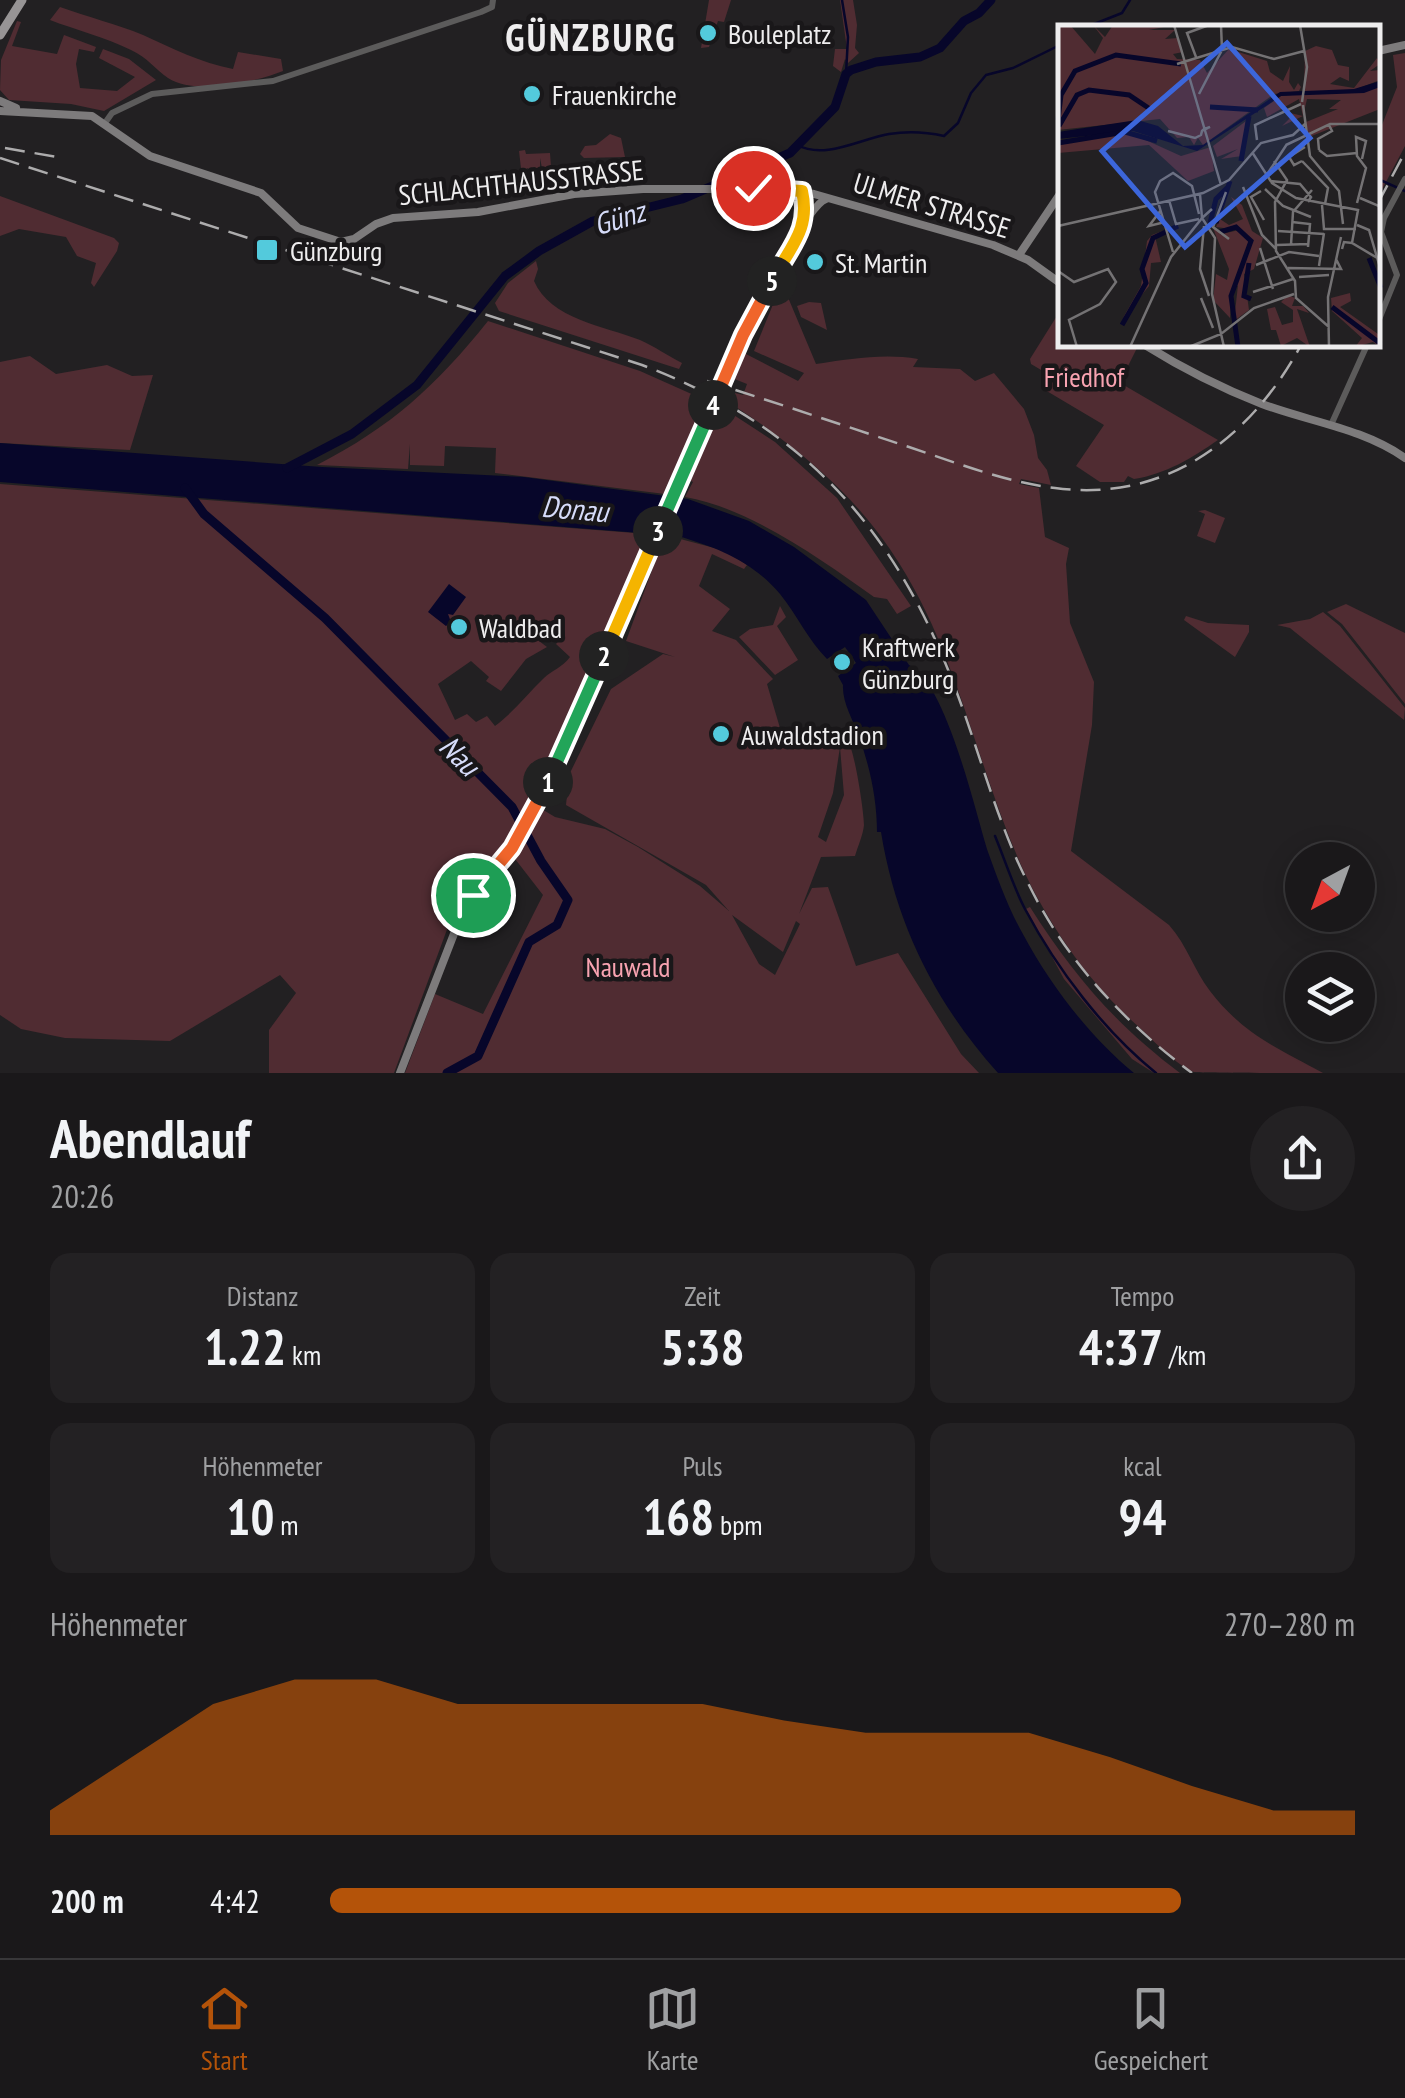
<!DOCTYPE html>
<html lang="de">
<meta charset="utf-8">
<style>
:root{--surface:#1a181a;--page:#232123;--text:#f1f3f6;--muted:#9fa0a2;--line:#383739;--accent:#b45309}
body{margin:0;font-family:"PT Sans Narrow",sans-serif;background:var(--page);color:var(--text);height:100vh;display:flex;flex-direction:column;font-size:38px;white-space:nowrap}
*{box-sizing:border-box;margin:0}
p{font-size:32px;color:var(--muted)}
.icon{flex:none;width:55px;height:55px;fill:none;stroke:currentColor;stroke-width:2;stroke-linecap:round;stroke-linejoin:round}
.map{position:relative;height:1073px;overflow:hidden}
.drawer{display:flex;flex-direction:column;background:var(--surface);flex:1}
.drawer>*{flex:none}
.needle{width:65px;rotate:221deg}
.controls{position:absolute;left:1285px;top:842px;display:grid;gap:20px}
.controls a{display:grid;place-items:center;width:90px;height:90px;border-radius:50%;background:var(--surface);box-shadow:0 5px 25px #0003,0 0 0 2px var(--line);font-size:50px}
.pin{position:absolute;display:grid;place-items:center;width:85px;height:85px;color:#fff;margin:-42px;border:5px solid #fff;border-radius:50%;box-shadow:0 2px 10px #0007}
.km{position:absolute;width:50px;height:50px;margin:-25px;border-radius:50%;background:#222;color:#fff;font-size:28px;line-height:50px;text-align:center}
.round{display:grid;place-items:center;flex:none;width:105px;height:105px;border-radius:52px;background:var(--page)}
.overview{display:flex;align-items:center;justify-content:space-between;height:170px;padding:0 50px}
h1{font-size:55px;font-weight:600;line-height:75px}
.metrics{display:grid;grid-template-columns:repeat(3,1fr);gap:15px;height:170px;padding:10px 50px}
.metrics div{display:grid;align-content:center;border-radius:20px;background:var(--page);text-align:center}
.metrics b{font-size:50px;font-weight:600}
.metrics small{font-size:28px;font-weight:400}
.metrics p{font-size:28px}
.chart{height:280px;padding:20px 50px}
.chart p{display:flex;justify-content:space-between}
.chart svg{width:100%;height:180px;margin-top:10px;fill:var(--accent);opacity:.7}
ul{padding:0 50px;list-style:none;font-size:32px}
li{display:grid;grid-template-columns:160px 120px 1fr;align-items:center;height:75px}
li i{height:25px;border-radius:12px;background:var(--accent)}
.menu{display:flex;justify-content:space-around;align-items:center;height:140px;border-top:2px solid var(--line);background:var(--surface);font-size:28px;color:var(--muted)}
.menu a{display:grid;justify-items:center;gap:5px}
.menu .selected{color:var(--accent)}
.map>svg:first-child{display:block}
</style>
<div class="map">
<svg width="1405" height="1073" viewBox="0 0 1405 1073">
<rect width="100%" height="100%" fill="#222022"/>
<!-- green -->
<path fill="#502c32" fill-rule="evenodd" d="M709 0H731L724 22 718 21 709 47 701 48Z
M840 0H853L857 25 855 48 859 53 848 63 845 59 841 72 833 66 835 49H847Z
M60 7C87 17 117 24 143 35 172 48 201 63 233 69L238 52 281 59 283 71C255 82 196 96 168 78 156 70 147 57 131 50 105 37 76 30 50 20Z
M17 21 21 22 12 46 57 54 64 35 96 47 94 52 79 49 76 64 80 88 117 91 135 77 99 58 103 49 129 59 156 80 104 111 71 104 9 100 0 90 1 60Z
M1405 53V146L1378 197V135L1397 87 1393 55Z
M610 134 621 138 625 157 584 158 580 154 585 146 596 145Z
M525 150 526 154 550 153 551 167 542 168 540 158V167L531 170 527 168V177H522L519 151Z
M0 196 114 238 119 243 117 251 94 287 91 283 96 263 77 256 66 237 19 229 0 236Z
M536 261 538 269 534 281C550 319 604 326 640 340 654 346 668 356 682 363L679 369 499 311 495 303 508 283Z
M787 295 816 364C850 359 884 353 918 359L913 367 960 369 975 381 994 373 1024 409 1034 435 1038 458 1047 470 1051 485 1021 479 1019 484 1039 488 1045 537 1069 548 1066 564 1070 623 1094 682 1092 725 1071 851 1169 925C1187 945 1194 970 1210 991 1244 1035 1276 1047 1323 1073 1300 1073 1209 1073 1194 1072 1176 1065 1156 1043 1141 1029 1090 984 1050 928 1021 865 977 766 958 656 899 563 857 495 796 446 730 403L735 393 743 395 747 384 732 378 744 353 798 381 804 373 754 351 776 297Z
M809 302 821 303 827 330 801 317 797 306Z
M1060 311V345H1133L1137 348 1125 372 1115 380 1218 440C1192 458 1166 474 1134 479L1128 476 1124 482H1100L1076 466 1104 425 1045 390 1053 377 1031 364 1030 359Z
M488 321 640 371 705 400 665 494 495 473 496 448 445 446 444 466 410 465V444L408 469 317 465C391 427 436 386 488 321Z
M30 356 56 374 107 365 132 376 153 375 130 450 0 443V362Z
M720 406 775 442 837 498 911 606 897 614 887 599 874 597C822 560 750 508 685 497L693 482 688 479Z
M0 484 648 534 535 797 495 860 452 916 394 1073H269V1030L296 993 280 975 170 1041 65 1038 21 1029 0 1015ZM563 627 565 634 556 644 570 657C562 668 552 670 544 678 527 694 514 712 495 726L487 716 476 722 467 714 455 720 438 684 471 661 489 677 486 681 501 691 526 659 547 647 539 641 544 633 548 634Z
M1205 510 1225 518 1215 543 1197 536 1205 514 1198 511Z
M665 535 726 551 747 565 744 569 712 554 699 586 730 609 712 631 736 640 773 679 767 684 780 728 815 739 816 733C827 732 839 729 847 739 854 747 864 811 864 825 863 835 858 846 855 856L821 857 799 914 812 888 828 887 856 966 898 953 961 1054 979 1073H405L435 994 483 1014 543 895 512 855 540 808 555 817 605 829 638 847 700 886 729 911 706 885 566 805 569 775 611 689 663 654 675 657 626 641ZM840 747 844 795 826 842 818 837 833 793ZM732 915 783 952 796 921 800 924 775 975 759 964Z
M1346 604 1405 633V704L1342 624 1327 612Z
M780 606 786 617 777 626 798 660 775 675 739 637 750 629 773 625Z
M1323 612 1340 626 1405 708 1404 720 1290 628 1277 625 1310 619Z
M1186 616 1208 623 1249 625V632L1235 657 1184 620Z
M1030 907C1073 975 1116 1025 1180 1073H1154L1132 1059 1064 979 1026 909Z"/>
<!-- water -->
<path fill="#07062a" d="M0 443 322 467 524 477 688 499 749 521 794 547 866 600 909 665C946 682 975 811 988 852 998 880 1009 910 1024 936 1051 986 1090 1037 1134 1073H998C936 1004 896 925 881 832H877C877 800 870 767 859 737 853 719 842 703 843 685L838 676 856 663 845 647 827 659C808 640 797 615 780 594 752 561 718 548 678 536L0 482Z
M449 584 466 597 453 615 448 614 451 622 446 626 428 612Z"/>
<g fill="none" stroke-linecap="round" stroke-linejoin="round">
<!-- stream -->
<path stroke="#07062a" stroke-width="2.5" d="M842 0 848 37 846 74
M1084 28 1122 13 1130 0
M797 145C825 160 860 139 889 134 908 131 926 132 944 136L958 123 971 93 986 75 1013 68 1060 45
M1378 179 1405 191
M995 836C1005 860 1013 886 1025 909 1057 969 1103 1030 1156 1073"/>
<!-- river -->
<path stroke="#07062a" stroke-width="9" d="M287 468 352 434 417 385 505 276 539 251 593 221 682 199 790 153 835 107 846 74 851 70 876 62 920 57 940 48 964 21 979 13 991 0
M185 488 204 514 325 618 512 807 541 861 568 900 557 925 529 942 478 1056 447 1073"/>
<!-- tertiary -->
<path stroke="#5c5b5b" stroke-width="6" d="M105 123 112 113 152 94 273 81 481 12 492 7 493 0
M1378 322 1397 275 1381 232 1384 218 1405 179
M1331 425 1367 345"/>
<!-- secondary -->
<path stroke="#7d7b7c" stroke-width="8" d="M1378 51 1405 45
M0 101 16 108
M0 111 92 116 150 156 261 193 298 228 341 242 354 239 376 224 393 218 478 212 574 194 643 189H783L814 194 993 245 1028 260 1060 283
M802 191 805 222
M1019 255 1060 194
M1145 345C1182 368 1221 388 1262 404 1310 422 1362 428 1405 458
M730 364C742 337 805 206 826 199
M400 1073 464 908 513 849 536 808 711 409"/>
<!-- primary -->
<path stroke="#979495" stroke-width="9" d="M0 35 22 0"/>
<!-- rail -->
<path stroke="#adacad" stroke-width="2.5" stroke-dasharray="20 10" stroke-linecap="butt" d="M5 148 57 157
M0 158 642 365C806 427 897 531 957 693 981 757 998 825 1029 885 1067 962 1124 1022 1192 1073
M1378 203 1405 152
M707 381C774 402 842 425 909 447 957 463 1005 482 1055 488 1166 503 1251 438 1301 345"/>
<!-- secondary-bridge -->
<path stroke="#7d7b7c" stroke-width="8" d="M711 409 730 364"/>
</g>
<g fill="none" stroke-linecap="round" stroke-linejoin="round">
<defs>
<path id="split-1" d="M473 895 512 848 548 782"/>
<path id="split-2" d="M548 782 604 656"/>
<path id="split-3" d="M604 656 658 531"/>
<path id="split-4" d="M658 531 713 405"/>
<path id="split-5" d="M713 405 743 335 772 281"/>
<path id="split-6" d="M753 188 802 191C811 230 789 248 772 281"/>
</defs>
<!-- split-1 casing -->
<use href="#split-1" stroke="#fff" stroke-width="20"/>
<!-- split-2 casing -->
<use href="#split-2" stroke="#fff" stroke-width="20"/>
<!-- split-3 casing -->
<use href="#split-3" stroke="#fff" stroke-width="20"/>
<!-- split-4 casing -->
<use href="#split-4" stroke="#fff" stroke-width="20"/>
<!-- split-5 casing -->
<use href="#split-5" stroke="#fff" stroke-width="20"/>
<!-- split-6 casing -->
<use href="#split-6" stroke="#fff" stroke-width="20"/>
<!-- split-1 -->
<use href="#split-1" stroke="#f0652b" stroke-width="12"/>
<!-- split-2 -->
<use href="#split-2" stroke="#22a559" stroke-width="12"/>
<!-- split-3 -->
<use href="#split-3" stroke="#f5b400" stroke-width="12"/>
<!-- split-4 -->
<use href="#split-4" stroke="#22a559" stroke-width="12"/>
<!-- split-5 -->
<use href="#split-5" stroke="#f0652b" stroke-width="12"/>
<!-- split-6 -->
<use href="#split-6" stroke="#f5b400" stroke-width="12"/>
</g>
<!-- markers -->
<g fill="#53cadc" stroke="#191719" stroke-width="4">
<circle cx="708" cy="33" r="10"/>
<circle cx="532" cy="94" r="10"/>
<rect x="255" y="238" width="24" height="24" rx="5"/>
<circle cx="815" cy="262" r="10"/>
<circle cx="459" cy="627" r="10"/>
<circle cx="842" cy="662" r="10"/>
<circle cx="721" cy="734" r="10"/>
</g>
<g text-anchor="middle" dominant-baseline="central" stroke-width="9" stroke-linejoin="round" paint-order="stroke">
<!-- poi labels -->
<g font-size="28" fill="#eeedee" stroke="#191719" text-anchor="start">
<text x="728" y="33">Bouleplatz</text>
<text x="552" y="94">Frauenkirche</text>
<text x="290" y="250">Günzburg</text>
<text x="835" y="262">St. Martin</text>
<text x="479" y="627">Waldbad</text>
<text x="862" y="646">Kraftwerk<tspan x="862" dy="32">Günzburg</tspan></text>
<text x="741" y="734">Auwaldstadion</text>
</g>
<!-- street labels -->
<g font-size="28" fill="#eeedee" stroke="#191719">
<text transform="translate(521 182) rotate(-6)">SCHLACHTHAUSSTRASSE</text>
<text transform="translate(932 205) rotate(17)">ULMER STRASSE</text>
</g>
<!-- park labels -->
<g font-size="28" fill="#f8a3b1" stroke="#191719">
<text x="1084" y="376">Friedhof</text>
<text x="628" y="966">Nauwald</text>
</g>
<!-- water labels -->
<g font-size="30" font-style="italic" fill="#d6dcf9" stroke="#191719">
<text transform="translate(619 217) rotate(-17)">Günz</text>
<text transform="translate(575 508) rotate(5)">Donau</text>
<text transform="translate(460 755) rotate(45)">Nau</text>
</g>
<!-- district labels -->
<g font-size="38" font-weight="bold" letter-spacing="2.5" fill="#eeedee" stroke="#191719">
<text x="591" y="36">GÜNZBURG</text>
</g>
</g>
<!-- overview -->
<g transform="translate(1058 25)">
<rect width="322" height="322" fill="#222022"/>
<path d="M1 0H12L37 29 45 13 35 0 47 12 55 0H116L91 5H117L107 14 120 13 125 27 115 29 119 34 142 35 149 48 171 24 209 36 212 47 225 56 232 41 231 57 236 65 240 58 243 62 241 66 216 69 145 120 140 113 136 120 131 112 119 113 102 94 0 105ZM258 21 274 25 280 40 291 42V56L282 52 272 59 296 63 319 33 322 39 312 46 322 45V55L296 65 246 67 247 26ZM322 62V84L251 112 248 97 280 84H271L283 75 249 74 245 91 224 101 234 91 228 87 245 91 241 74 209 92 206 83 223 71ZM188 96 184 131 163 134 180 124 159 132 155 121ZM70 107 123 131 153 122 156 146 130 156 91 120 0 128V117ZM173 172 184 180 194 206 205 213 196 244 186 249 191 285 176 296 180 260 173 269 172 293 155 275 158 249 169 255 171 244 155 203 164 209 181 205 158 202 162 194 171 200 185 194ZM112 203 97 211 103 237 93 238 91 261 65 293 83 261 89 216 94 210ZM292 268 293 276 282 282 320 309 322 322 315 317 297 322 304 313 274 286 273 273ZM230 270 237 273 234 281H245L251 288 239 284 252 322 239 313 223 321 218 305H213L209 284 217 282 224 300 235 297V285L223 277Z" fill="#502c32"/>
<path d="M322 56V62L306 68 223 71 139 126 75 106 0 114V107L79 95 100 101 125 121 145 120 222 67 296 64Z" fill="#07062a"/>
<path fill="none" stroke="#07062a" stroke-width="5" d="M152 82 200 85M0 95 3 70 17 46 58 30 123 39M1 101 19 70 31 65 71 70 92 84M0 118 67 107 99 116M183 136 191 91M152 198 158 174 170 162M158 198 172 156M162 207 178 202 193 216 173 271 180 322M311 233 323 263M191 238 186 271 193 274M274 282 323 319M64 300 88 258 84 244 95 213 120 201"/>
<path fill="none" stroke="#747274" stroke-width="2.5" d="M116 0 163 160M242 0 249 42 244 77M138 32 129 8 151 0M119 39 174 22 216 34 246 26M141 69 164 25 163 0M245 80 252 131 281 166 285 199M110 106 137 113 143 110 144 106 146 104 152 102 146 105M199 115 197 100 243 79M228 120 272 99H323M261 125 269 131 299 128M261 125 260 114 274 106 271 100M194 127 214 158 238 173 300 185 294 218M216 136 229 155 217 177 218 226 237 256 238 273 271 302M244 136 270 163 267 179M244 136 236 140 231 132 247 122M208 151 229 119M212 156 242 159 253 172 250 177M185 162 204 210 218 224M207 164 225 181 253 192M203 166 193 172 206 195M168 167 155 202 171 214M302 173 321 181 322 202M111 175 118 199 141 194M299 178 308 143 299 131 298 112 308 116 304 134M264 180 266 204H298M154 184 144 193 157 213 154 269 166 322M103 185 91 201 107 197M234 197 252 199 250 222M299 200 311 205 323 246M0 201 145 168 171 155 203 118 235 110 247 99M146 201 142 244 151 271M220 206 266 209M219 220 250 219M233 220 235 187 254 165M202 223 215 264M284 224 286 217 294 218 321 234M115 227 97 167 102 156 115 148 134 161 141 189M198 240 231 227 261 231M261 241 266 208M230 243 283 244 278 234M0 246 16 257 50 244 58 257 42 279 11 295 19 322M241 252 271 250M195 267 235 254M143 273 155 303M72 322 113 232 144 193 142 169M131 322 163 309 196 283 236 269M271 322 270 272 283 212"/>
<path fill="#3c66db" fill-opacity="0.15" stroke="#3c66db" stroke-width="5" d="M169 18 252 113 127 222 44 126Z"/>
<rect width="322" height="322" fill="none" stroke="#eeedee" stroke-width="5"/>
</g>
</svg>
<div class="controls">
<a><svg class="needle" viewBox="-14 -14 28 28"><path d="M0-13l5 13h-10z" fill="#e53935"/><path d="M0 13l5-13h-10z" fill="#9fa0a2"/></svg></a>
<a><svg class="icon" aria-label="layers" viewBox="0 0 24 24"><path d="M12 4l9 5-9 5-9-5zM3 14l9 5 9-5"/></svg></a>
</div>
<div class="pin" style="left:473px;top:895px;background:#1e9e55"><svg class="icon" aria-label="arrive" viewBox="0 0 24 24"><path d="M6 21V4h12l-3 4 3 4H6"/></svg></div>
<div class="pin" style="left:753px;top:188px;background:#d93025"><svg class="icon" aria-label="check" viewBox="0 0 24 24"><path d="M5 12l5 5 9-10"/></svg></div>
<b class="km" style="left:548px;top:782px">1</b>
<b class="km" style="left:604px;top:656px">2</b>
<b class="km" style="left:658px;top:531px">3</b>
<b class="km" style="left:713px;top:405px">4</b>
<b class="km" style="left:772px;top:281px">5</b>
</div>
<section class="drawer">
<div class="overview"><div><h1>Abendlauf</h1><p>20:26</p></div><a class="round"><svg class="icon" aria-label="share" viewBox="0 0 24 24"><path d="M12 15V3M7 8l5-5 5 5M5 13v7h14v-7"/></svg></a></div>
<div class="metrics">
<div><p>Distanz</p><b>1.22<small> km</small></b></div>
<div><p>Zeit</p><b>5:38</b></div>
<div><p>Tempo</p><b>4:37<small> /km</small></b></div>
</div>
<div class="metrics">
<div><p>Höhenmeter</p><b>10<small> m</small></b></div>
<div><p>Puls</p><b>168<small> bpm</small></b></div>
<div><p>kcal</p><b>94</b></div>
</div>
<div class="chart"><p><span>Höhenmeter</span>270–280 m</p>
<svg viewBox="0 0 160 44" preserveAspectRatio="none"><path d="M0 44V38L10 25L20 12L30 6L40 6L50 12L60 12L70 12L80 12L90 16L100 19L110 19L120 19L130 25L140 32L150 38L160 38V44z"/></svg>
</div>
<ul>
<li><b>200 m</b>4:42<i style="width:83%"></i></li>
</ul>
</section>
<nav class="menu">
<a class="selected"><svg class="icon" aria-label="home" viewBox="0 0 24 24"><path d="M3 11l9-7 9 7M6 9v11h12V9"/></svg>Start</a>
<a><svg class="icon" aria-label="map" viewBox="0 0 24 24"><path d="M3 6l6-2 6 2 6-2v14l-6 2-6-2-6 2zM9 4v14M15 6v14"/></svg>Karte</a>
<a><svg class="icon" aria-label="saved" viewBox="0 0 24 24"><path d="M7 4h10v16l-5-4-5 4z"/></svg>Gespeichert</a>
</nav>
